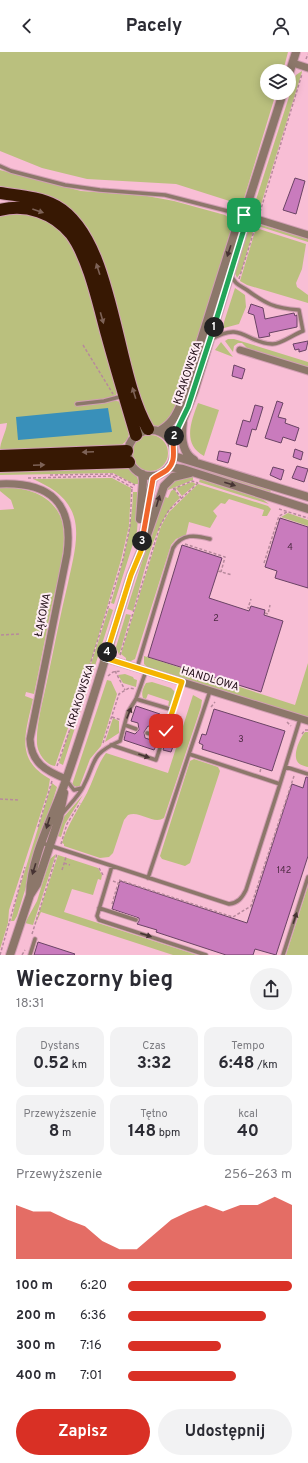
<!DOCTYPE html>
<html lang="pl">
<meta charset="utf-8">
<style>
:root{--surface:#fff;--page:#f2f2f3;--text:#2b2b33;--muted:#7c7c81;--accent:#d93025}
body{margin:0;font-family:Overpass,sans-serif;background:var(--page);color:var(--text);height:100vh;display:flex;flex-direction:column;font-size:15px;white-space:nowrap}
*{box-sizing:border-box;margin:0}
p{font-size:13px;color:var(--muted)}
.icon{flex:none;width:22px;height:22px;fill:none;stroke:currentColor;stroke-width:2;stroke-linecap:round;stroke-linejoin:round}
.map{position:relative;height:903px;overflow:hidden}
.panel{display:flex;flex-direction:column;background:var(--surface);flex:1}
.panel>*{flex:none}
.buttons{position:absolute;left:260px;top:12px;display:grid;gap:8px}
.buttons a{display:grid;place-items:center;width:36px;height:36px;border-radius:50%;background:var(--surface);box-shadow:0 2px 10px #0003;font-size:20px}
.pin{position:absolute;display:grid;place-items:center;width:34px;height:34px;color:#fff;margin:-17px;border-radius:8px;box-shadow:0 2px 6px #0006}
.km{position:absolute;width:20px;height:20px;margin:-10px;border-radius:50%;background:#222;color:#fff;font-size:11px;line-height:20px;text-align:center}
.round{display:grid;place-items:center;flex:none;width:42px;height:42px;border-radius:21px;background:var(--page)}
.headline{display:flex;align-items:center;justify-content:space-between;height:68px;padding:0 16px}
h1{font-size:22px;font-weight:700;line-height:30px}
.metrics{display:grid;grid-template-columns:repeat(3,1fr);gap:6px;height:68px;padding:4px 16px}
.metrics div{display:grid;align-content:center;border-radius:10px;background:var(--page);text-align:center}
.metrics b{font-size:17px;font-weight:700}
.metrics small{font-size:11px;font-weight:400}
.metrics p{font-size:11px}
.chart{height:112px;padding:8px 16px}
.chart p{display:flex;justify-content:space-between}
.chart svg{width:100%;height:72px;margin-top:4px;fill:var(--accent);opacity:.7}
.button{display:flex;gap:8px;margin-top:auto;padding:8px 16px}
.button a{flex:1;height:46px;border-radius:24px;background:var(--accent);color:#fff;font-size:16px;font-weight:700;line-height:46px;text-align:center}
.button a+a{background:var(--page);color:var(--text)}
ul{padding:0 16px;list-style:none;font-size:13px}
li{display:grid;grid-template-columns:64px 48px 1fr;align-items:center;height:30px}
li i{height:10px;border-radius:5px;background:var(--accent)}
header{display:flex;justify-content:space-between;align-items:center;height:52px;padding:0 16px;background:var(--surface);font-size:18px;font-weight:700}
.map>svg:first-child{display:block}
</style>
<header><svg class="icon" aria-label="back" viewBox="0 0 24 24"><path d="M15 5l-7 7 7 7"/></svg>Pacely<svg class="icon" aria-label="person" viewBox="0 0 24 24"><circle cx="12" cy="8" r="4"/><path d="M4 21q1-7 8-7t8 7"/></svg></header>
<div class="map">
<svg width="308" height="903" viewBox="0 0 308 903">
<rect width="100%" height="100%" fill="#f8bed5"/>
<!-- green -->
<path fill="#bac07e" d="M0 0H288L283 19H267V41H276L242 153 176 132 87 127 42 116 0 99Z
M302 19V20L258 162 254 154 296 23Z
M0 118 81 139 147 144 174 149 225 163 233 169 234 173 186 322C181 344 179 357 163 374H154L146 366 96 194 88 176 73 161 0 136Z
M10 161C30 162 47 166 62 181 86 203 108 303 118 338L116 343 111 345V348L122 350C127 367 138 387 117 395L0 399C0 389 6 381 7 371L0 372V163Z
M258 172 308 187V190L258 174Z
M255 173 241 220 237 226 234 219 247 179Z
M256 176 306 192 302 217 296 231 297 235 308 243V251L247 233 240 229Z
M235 236 245 243 246 255 239 272 224 276V270Z
M228 287H234L308 310V315L248 297 242 291H238L234 294 233 300 225 289Z
M221 290 233 305 215 298Z
M198 351 219 358 204 404C182 392 191 370 198 351Z
M132 401a18 18 0 1 1 36 0a18 18 0 1 1-36 0Z
M128 416 136 423 140 432H134L113 421 0 423V418Z
M203 416 270 437 271 439 270 440 202 419Z
M190 424 193 425V428L168 438 165 437 172 428Z
M112 426 131 436 129 474 121 508 91 609 55 714C46 713 38 702 37 692 36 672 43 649 47 629 54 596 60 564 68 531 72 511 80 485 74 465 68 445 51 435 33 427Z
M200 427 262 447 269 452 199 430Z
M192 430 196 432 182 444 176 436Z
M198 432 268 454 271 457 267 464H262L264 458 229 447 225 452 221 451 213 459 217 464 210 476 189 470 186 483 176 487 171 493 135 607 131 609H126V606L121 602 161 474 169 460Z
M0 435C24 435 51 441 61 466 70 490 56 533 51 558 45 586 40 614 34 642L26 640 25 644 33 647C26 680 14 707 50 727L48 739 9 858 8 871 0 897V458L14 457 11 448 0 439Z
M174 437 180 446C153 470 144 524 133 559L127 557 163 444 168 446 171 439Z
M133 440H140L137 479 114 552 111 551C122 514 132 479 133 440Z
M288 461 308 468V474L281 465Z
M109 556 113 558 63 713 59 711Z
M126 562 131 563 119 603 116 595Z
M144 604 295 653 308 611V666L148 616 144 612Z
M125 622 133 625 134 627 137 628 136 635 123 631 118 623Z
M107 628 111 629 117 642 101 694 90 707 79 736 72 733Z
M152 630 171 636 175 640 171 655H168L169 649 148 642 146 647 143 646C141 641 143 636 146 631Z
M193 643 202 648 201 655 164 766C153 773 140 758 128 763L124 768 113 801 109 805 100 806 64 794V792L62 791C68 772 78 758 87 741 94 727 97 713 106 701L168 721Z
M113 666 119 669V681L105 690Z
M305 680H308V715C304 714 299 713 297 709 293 701 300 686 305 680Z
M194 707 218 715 220 719 190 811 185 814 162 807 160 804 190 709Z
M52 731 57 735 17 864 14 869H11L18 841Z
M83 743 65 772 61 785 57 784 62 767Z
M56 802 33 873 25 871 37 849 50 807Z
M58 803 98 816 102 823 101 828 98 827 93 843 72 837 64 860 197 903H173L41 860 35 873Z
M308 834V903H286Z"/>
<!-- water -->
<path fill="#3990ba" d="M108 356 112 380 18 388 16 365Z"/>
<!-- building -->
<path fill="#c97bbd" stroke="#6a4364" d="M295 126 305 129 296 162 283 158Z
M251 252 263 256 265 267 294 261 295 264 297 263V275L269 281 270 284 259 286 254 263 248 261Z
M308 289 306 298 299 300V297L295 298 293 292Z
M234 313 245 317 242 327 232 324Z
M277 349 283 351 278 365 286 367 285 371 299 376 295 389 283 385 281 391 265 386Z
M255 353 263 355 256 378 252 377 247 395 236 392 243 368 250 370Z
M295 397 303 400 301 408 293 405Z
M219 399 231 401 228 411 217 408Z
M297 414 308 417 304 430 292 426Z
M273 415 284 418 281 428 270 423Z
M280 466 308 475V536L275 526 277 519 265 515Z
M182 493 222 506 209 546 249 559 251 554 265 558 264 563 283 569 261 640 148 605Z
M136 654 160 662 155 676 148 674 144 680 145 686 158 690 154 698 124 688 126 679 135 682 139 678 138 671 131 669Z
M214 657 285 679 272 719 202 697 203 693 199 691 202 682 206 683Z
M167 686 175 689 171 700 163 698Z
M306 725H308V804L276 903 255 897 253 903H226L156 880 157 878 137 872 139 869V866L112 857 120 829 247 871 292 732 303 736Z
M38 890 75 902 74 903H34Z"/>
<g fill="none" stroke-linecap="round" stroke-linejoin="round">
<defs>
<path id="service" d="M0 114 11 119 65 133 100 138 165 143 243 163
M212 287C242 269 246 291 272 292 280 293 294 282 303 279L299 258C274 256 266 252 247 238 239 233 235 232 231 223
M77 352 104 349 123 344
M137 616 173 496C182 481 196 483 210 487
M136 647 173 658
M125 673 136 677
M147 681 163 686
M111 693 156 708 182 630
M189 702 210 639
M286 715 308 722
M67 729 74 738 82 736
M280 732 300 667
M62 762C69 753 78 745 83 735 97 709 89 703 120 689L128 660 136 647 146 619
M42 791 229 852C238 851 242 846 246 838L280 732 189 702 148 826
M112 814 97 864 99 868 206 903
M99 856 136 868
M30 903 35 887
M283 903 308 825"/>
<path id="minor" d="M293 11 308 16
M244 163 308 183
M240 298 308 319
M0 432C50 430 74 451 67 502L30 687C31 711 46 719 66 727
M105 606 308 669"/>
<path id="tertiary" d="M289 22 296 0
M183 370C181 384 181 400 194 408
M128 401a23 23 0 1 1 46 0a23 23 0 1 1-46 0Z
M159 379C171 373 176 364 181 352L236 177 244 163 283 41
M172 392 174 383 183 368 194 340 244 177V165
M174 404 308 445
M169 415 183 417 308 457
M140 467 143 429 142 422
M145 489 164 434 173 425 190 421
M30 843C31 803 54 763 67 725 90 659 110 590 131 523L141 499 151 435 153 427 156 424
M10 903 30 843 37 832 59 766 64 741"/>
<path id="motorway" d="M0 141C19 144 39 145 56 154 115 187 114 321 148 377
M0 158C26 151 54 161 71 182 89 206 99 254 107 283 116 316 126 349 136 383
M0 404 127 399
M0 414 129 410"/>
</defs>
<!-- service casing -->
<use href="#service" stroke="#d19eb3" stroke-width="5.5"/>
<!-- minor casing -->
<use href="#minor" stroke="#d19eb3" stroke-width="9"/>
<!-- tertiary casing -->
<use href="#tertiary" stroke="#d19eb3" stroke-width="10"/>
<!-- motorway casing -->
<use href="#motorway" stroke="#d19eb3" stroke-width="14"/>
<!-- path -->
<path stroke="#b7899c" stroke-width="1.5" stroke-dasharray="3 2" stroke-linecap="butt" d="M306 7 308 2
M260 160 302 22
M239 227 256 173
M83 293 113 342
M50 423 113 422 135 433
M28 426 112 424 133 436
M174 436 181 446
M173 437 192 429 198 431
M279 457 308 466
M185 492 225 505 221 520
M264 511 279 464 287 460
M218 519 232 523
M250 556H248L251 547
M265 561 268 562 270 553
M1 583 21 582
M120 603 160 474 169 458 198 431
M115 619 125 638
M108 624 113 620 121 619
M211 655 215 650
M112 665 121 668
M287 670 291 674
M302 682 305 678H308
M103 691 119 642 129 636 135 637
M57 714 71 674 123 507 130 474 132 435
M260 720 261 716
M0 747 18 748
M38 775 52 729
M61 792 67 772 80 751
M64 811 70 813
M99 816 103 823
M62 818 66 805
M113 829 120 832
M112 852 119 828 233 865 251 854 294 724
M32 882 57 802
M0 903 25 815
M22 903 25 898"/>
<!-- service -->
<use href="#service" stroke="#8c776a" stroke-width="3.5"/>
<!-- minor -->
<use href="#minor" stroke="#8c776a" stroke-width="7"/>
<!-- tertiary -->
<use href="#tertiary" stroke="#8c776a" stroke-width="8"/>
<!-- motorway -->
<use href="#motorway" stroke="#371803" stroke-width="12"/>
</g>
<!-- one-way arrows -->
<defs><path id="oneway-solid" d="M-6-.8H1V-3.2L6.5 0L1 3.2V.8H-6Z"/></defs>
<g fill="#7d6257">
<use href="#oneway-solid" transform="translate(38 159) rotate(19)"/>
<use href="#oneway-solid" transform="translate(98 217) rotate(-108)"/>
<use href="#oneway-solid" transform="translate(102 266) rotate(74)"/>
<use href="#oneway-solid" transform="translate(134 341) rotate(-107)"/>
<use href="#oneway-solid" transform="translate(88 400) rotate(178)"/>
<use href="#oneway-solid" transform="translate(39 413) rotate(-2)"/>
</g>
<g fill="#463333">
<use href="#oneway-solid" transform="translate(229 199) rotate(108)"/>
<use href="#oneway-solid" transform="translate(230 432) rotate(18)"/>
<use href="#oneway-solid" transform="translate(158 449) rotate(-73)"/>
<use href="#oneway-solid" transform="translate(129 661) rotate(-68)"/>
<use href="#oneway-solid" transform="translate(144 704) rotate(19)"/>
<use href="#oneway-solid" transform="translate(48 771) rotate(107)"/>
<use href="#oneway-solid" transform="translate(34 817) rotate(107)"/>
<use href="#oneway-solid" transform="translate(295 866) rotate(-72)"/>
<use href="#oneway-solid" transform="translate(146 883) rotate(18)"/>
</g>
<g fill="none" stroke-linecap="round" stroke-linejoin="round">
<defs>
<path id="split-1" d="M214 275 244 177V163"/>
<path id="split-2" d="M174 384 188 355 214 275"/>
<path id="split-3" d="M142 489 153 427C157 423 162 422 167 418 178 408 171 396 174 384"/>
<path id="split-4" d="M107 600 131 523 141 499 142 489"/>
<path id="split-5" d="M107 600 105 606 182 630 166 679"/>
</defs>
<!-- split-1 casing -->
<use href="#split-1" stroke="#fff" stroke-width="8"/>
<!-- split-2 casing -->
<use href="#split-2" stroke="#fff" stroke-width="8"/>
<!-- split-3 casing -->
<use href="#split-3" stroke="#fff" stroke-width="8"/>
<!-- split-4 casing -->
<use href="#split-4" stroke="#fff" stroke-width="8"/>
<!-- split-5 casing -->
<use href="#split-5" stroke="#fff" stroke-width="8"/>
<!-- split-1 -->
<use href="#split-1" stroke="#22a559" stroke-width="5"/>
<!-- split-2 -->
<use href="#split-2" stroke="#22a559" stroke-width="5"/>
<!-- split-3 -->
<use href="#split-3" stroke="#f0652b" stroke-width="5"/>
<!-- split-4 -->
<use href="#split-4" stroke="#f5b400" stroke-width="5"/>
<!-- split-5 -->
<use href="#split-5" stroke="#f5b400" stroke-width="5"/>
</g>
<g text-anchor="middle" dominant-baseline="central" stroke-width="4" stroke-linejoin="round" paint-order="stroke">
<!-- number labels -->
<g font-size="9" fill="#4b2940">
<text x="290" y="495">4</text>
<text x="216" y="566">2</text>
<text x="241" y="687">3</text>
<text x="284" y="818">142</text>
</g>
<!-- street labels -->
<g font-size="11" fill="#210e16" stroke="#feecf3">
<text transform="translate(188 321) rotate(-71)">KRAKOWSKA</text>
<text transform="translate(43 563) rotate(-78)">ŁĄKOWA</text>
<text transform="translate(210 627) rotate(17)">HANDLOWA</text>
<text transform="translate(81 644) rotate(-72)">KRAKOWSKA</text>
</g>
</g>
</svg>
<div class="buttons">
<a><svg class="icon" aria-label="layers" viewBox="0 0 24 24"><path d="M12 4l9 5-9 5-9-5zM3 14l9 5 9-5"/></svg></a>
</div>
<div class="pin" style="left:244px;top:163px;background:#1e9e55"><svg class="icon" aria-label="arrive" viewBox="0 0 24 24"><path d="M6 21V4h12l-3 4 3 4H6"/></svg></div>
<div class="pin" style="left:166px;top:679px;background:#d93025"><svg class="icon" aria-label="check" viewBox="0 0 24 24"><path d="M5 12l5 5 9-10"/></svg></div>
<b class="km" style="left:214px;top:275px">1</b>
<b class="km" style="left:174px;top:384px">2</b>
<b class="km" style="left:142px;top:489px">3</b>
<b class="km" style="left:107px;top:600px">4</b>
</div>
<section class="panel">
<div class="headline"><div><h1>Wieczorny bieg</h1><p>18:31</p></div><a class="round"><svg class="icon" aria-label="share" viewBox="0 0 24 24"><path d="M12 15V3M7 8l5-5 5 5M5 13v7h14v-7"/></svg></a></div>
<div class="metrics">
<div><p>Dystans</p><b>0.52<small> km</small></b></div>
<div><p>Czas</p><b>3:32</b></div>
<div><p>Tempo</p><b>6:48<small> /km</small></b></div>
</div>
<div class="metrics">
<div><p>Przewyższenie</p><b>8<small> m</small></b></div>
<div><p>Tętno</p><b>148<small> bpm</small></b></div>
<div><p>kcal</p><b>40</b></div>
</div>
<div class="chart"><p><span>Przewyższenie</span>256–263 m</p>
<svg viewBox="0 0 160 44" preserveAspectRatio="none"><path d="M0 44V11L10 15L20 15L30 20L40 24L50 33L60 38L70 38L80 29L90 20L100 15L110 11L120 15L130 11L140 11L150 6L160 11V44z"/></svg>
</div>
<ul>
<li><b>100 m</b>6:20<i style="width:100%"></i></li>
<li><b>200 m</b>6:36<i style="width:84%"></i></li>
<li><b>300 m</b>7:16<i style="width:57%"></i></li>
<li><b>400 m</b>7:01<i style="width:66%"></i></li>
</ul>
<div class="button"><a>Zapisz</a><a>Udostępnij</a></div>
</section>
